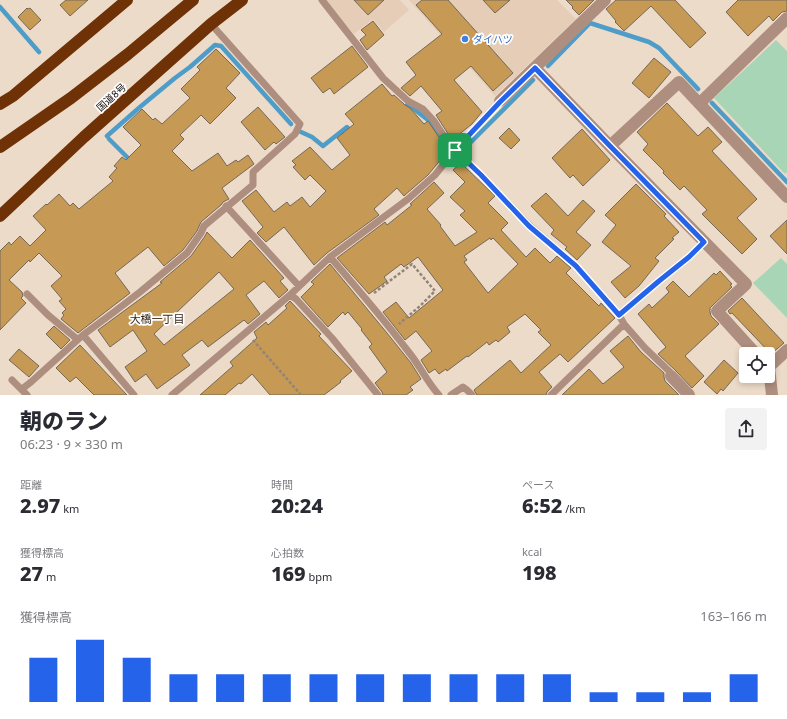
<!DOCTYPE html>
<html lang="ja">
<meta charset="utf-8">
<style>
:root{--surface:#fff;--page:#f2f2f3;--text:#2b2b33;--muted:#7c7c81;--accent:#2563eb}
body{margin:0;font-family:"Noto Sans","Noto Sans JP",sans-serif;background:var(--page);color:var(--text);height:100vh;display:flex;flex-direction:column;font-size:15px;white-space:nowrap}
*{box-sizing:border-box;margin:0}
p{font-size:13px;color:var(--muted)}
.icon{flex:none;width:22px;height:22px;fill:none;stroke:currentColor;stroke-width:2;stroke-linecap:round;stroke-linejoin:round}
.map{position:relative;height:395px;overflow:hidden}
.sheet{display:flex;flex-direction:column;background:var(--surface);flex:1}
.sheet>*{flex:none}
.tools{position:absolute;left:739px;top:347px;display:grid;gap:8px}
.tools a{display:grid;place-items:center;width:36px;height:36px;border-radius:4px;background:var(--surface);box-shadow:0 2px 6px #0003;font-size:20px}
.pin{position:absolute;display:grid;place-items:center;width:34px;height:34px;color:#fff;margin:-17px;border-radius:8px;box-shadow:0 2px 6px #0006}
.round{display:grid;place-items:center;flex:none;width:42px;height:42px;border-radius:4px;background:var(--page)}
.headline{display:flex;align-items:center;justify-content:space-between;height:68px;padding:0 20px}
h1{font-size:22px;font-weight:800;line-height:30px}
.metrics{display:grid;grid-template-columns:repeat(3,1fr);gap:6px;height:68px;padding:4px 20px}
.metrics div{display:grid;align-content:center}
.metrics b{font-size:20px;font-weight:800}
.metrics small{font-size:11px;font-weight:400}
.metrics p{font-size:11px}
.chart{height:112px;padding:8px 20px}
.chart p{display:flex;justify-content:space-between}
.chart svg{width:100%;height:72px;margin-top:4px;stroke:var(--accent);stroke-width:6}
.map>svg:first-child{display:block}
</style>
<div class="map">
<svg width="787" height="395" viewBox="0 0 787 395">
<rect width="100%" height="100%" fill="#eddbca"/>
<!-- built -->
<path fill="#e5cdb7" d="M325 0H400L409 10 384 32 373 19 354 34Z
M409 0H557L576 19 495 96Z"/>
<!-- green -->
<path fill="#a9d5b7" d="M776 40 787 51V172L785 174 714 98Z
M781 258 787 264V318L753 283Z"/>
<g fill="none" stroke-linecap="round" stroke-linejoin="round">
<!-- stream -->
<path stroke="#4e9dc9" stroke-width="4.5" d="M0 7 39 52
M548 66 590 23 649 42 659 48 698 89
M712 103 787 182
M402 110 407 105 410 106 428 120 448 149
M301 132 312 137 323 146 347 127 353 133
M107 136 140 107 175 78 190 67 215 45 221 46 291 124
M109 139 131 161
M462 151 533 80"/>
</g>
<!-- building -->
<path fill="#c69955" stroke="#756857" fill-rule="evenodd" d="M66 0H88L70 16 60 5Z
M354 0H384L368 15Z
M422 0H448L513 73 493 91 471 66 454 80 482 112 472 124 452 140 436 115 442 111 421 86 410 96 401 88 416 75 406 62 442 34 416 5Z
M483 0H510L495 13Z
M566 0H594L579 15 572 8 573 7Z
M616 0H675L706 33 690 48 651 6 624 31 615 22 616 21 606 9Z
M738 0H787V11L782 12 773 21 769 16 748 36 726 12Z
M27 8 28 9 30 8 41 20 30 30 18 17Z
M373 21 384 35 367 50 360 40 366 35 361 30Z
M352 46 368 67 334 94 330 88 323 93 311 78Z
M216 49 240 73 226 88 236 98 210 124 201 115 180 135 184 139 172 151 192 171 218 153 227 166 236 160 238 162 248 155 254 164 222 188 229 199 223 202 221 205 201 222 197 231 183 250 164 266 148 247 115 273 130 293 78 333 61 319 64 315 62 313 66 309 59 301 62 299 51 286 62 276 39 253 30 262 29 260 9 280 22 292 23 296 21 298 26 303 0 330V251L9 242 11 245 20 236 30 246 46 230 33 216 46 204 47 205 59 194 70 206 73 203 79 209 113 181 109 177 117 168 114 166 122 157 126 160 141 145 123 127 142 109 153 120 155 118 162 124 190 98 181 89 200 70 197 67Z
M654 58 671 72 649 98 632 83Z
M382 84 392 96 394 95 405 105 410 108 424 124 428 121 445 146 443 148 447 152 428 175 405 195 404 196 397 188 374 209 379 215 327 253 314 265 284 227 266 242 257 233 263 227 242 201 256 190 274 212 287 202 290 206 302 197 310 207 326 191 310 175 305 180 293 167 296 165 292 161 310 147 332 170 350 155 337 138 354 124 345 114Z
M667 103 698 136 708 127 722 142 712 151 757 199 737 218 757 239 742 254 702 214 707 210 684 186 680 190 663 173 664 171 643 150 648 144 637 132Z
M258 107 285 137 276 144 274 142 265 150 241 122Z
M509 128 520 140 511 149 499 138Z
M582 129 610 160 583 186 573 175 570 178 552 158Z
M461 163 495 196 488 203 508 223 501 230 526 257 535 248 550 263 557 256 571 268 566 273 599 306 601 303 615 318 568 362 560 354 539 372 552 387 547 392 546 395H477L474 390 510 360 521 373 551 345 538 332 541 330 525 314 507 327 510 332 498 342 496 340 489 345 487 342 468 357 467 356 447 371 446 369 439 374 435 369 429 373 421 360 432 351 416 331 405 340 383 312 396 302 409 318 443 290 418 257 404 267 401 264 384 277 387 281 369 294 337 258 385 222 387 225 412 205 410 204 434 182 444 193 427 209 441 225 440 226 455 246 477 232 460 215 465 211 450 197 465 182 453 170ZM490 238 491 240 493 238 518 264 488 293 464 262 467 260 464 256Z
M636 184 666 214 664 216 679 232 672 238 674 239 655 258 659 261 639 286 625 298 611 282 631 266 602 242 616 225 605 215Z
M546 193 568 216 583 200 595 211 576 232 591 245 577 260 565 249 567 247 551 234 554 230 531 206Z
M787 220V254L770 236Z
M207 232 232 258 250 240 284 278 280 281 288 290 279 298 264 281 246 295 260 314 248 324 244 320 208 347 202 340 182 355 190 365 157 389 146 374 135 382 125 367 147 351 133 330 110 347 98 330 162 283 160 282 191 256 205 236ZM219 272 234 289 164 345 154 334Z
M330 264 387 333 411 363 421 379 410 387 413 390 406 395H383L382 392 375 383 387 372 369 347 372 344 361 330 362 329 348 312 345 315 343 312 328 327 301 297 314 284 311 282Z
M720 271 732 284 730 285 732 287 712 306 710 308V312L711 316 719 324 685 356 704 376 692 388 676 371 658 354 666 347 638 314 649 304 652 308 669 292 666 288 673 281 689 297 714 273 716 275Z
M742 298 784 343 771 354 732 313 730 314 728 311Z
M290 301 321 334 319 336 352 371 340 381 341 382 324 395H270L252 374 241 384 239 383 225 395H200L233 366 230 362 257 338 254 332 266 322 268 325 287 308 285 306Z
M54 326 70 340 61 349 46 334Z
M628 336 641 352 664 373V377L665 381 679 395H562L589 369 603 384 624 367 610 351Z
M80 345 127 395H94L76 377 70 382 56 368Z
M19 349 39 366 29 377 9 360Z
M724 360 738 373 723 391 721 389 717 394 704 382Z"/>
<g fill="none" stroke-linecap="round" stroke-linejoin="round">
<!-- path -->
<path stroke="#918478" stroke-width="2.5" stroke-dasharray="3 2" stroke-linecap="butt" d="M374 293 412 264 435 291 420 306 399 324
M253 340 301 395"/>
<!-- lane -->
<path stroke="#ae8e7e" stroke-width="7" d="M322 0 383 78 408 101 423 109 434 121 451 147 481 175 529 225 576 266 619 315 624 324 645 348 670 372 671 376
M226 206 299 286
M330 257C358 289 385 321 411 355 421 368 428 383 439 395
M27 294 48 315 77 339
M290 295 296 299 332 338 378 395
M619 315 659 281 689 257 704 242
M83 335 114 312 140 292 187 253 201 233 204 226 253 185V172L295 134 300 124 211 24
M12 380 27 395
M22 389 31 382 83 335 134 395
M172 395 290 295 330 257 408 199 435 175 455 150 500 101
M451 395 463 387 467 390 472 395
M551 395 624 324"/>
<!-- street -->
<path stroke="#ae8e7e" stroke-width="12" d="M535 68 610 146 746 284 717 311 756 354
M500 101 605 0
M700 103 787 18
M610 146 679 82 787 197
M768 365 769 367 772 395
M769 367 787 350
M671 376 689 395"/>
<!-- highway -->
<path stroke="#6f3106" stroke-width="12" d="M0 104 13 96 127 0
M0 147 71 98 128 54 193 0
M0 216 84 137 211 24 242 0"/>
</g>
<g fill="none" stroke-linecap="round" stroke-linejoin="round">
<defs>
<path id="route" d="M535 68 610 146 704 242 689 257 659 281 619 315 576 266 529 226 481 175 455 150 500 102Z"/>
</defs>
<!-- route casing -->
<use href="#route" stroke="#fff" stroke-width="8"/>
<!-- route -->
<use href="#route" stroke="#2563eb" stroke-width="5"/>
</g>
<!-- markers -->
<circle fill="#3f7fe0" stroke="#fff" stroke-width="1.5" cx="465" cy="39" r="4"/>
<g text-anchor="middle" dominant-baseline="central" stroke-width="3.5" stroke-linejoin="round" paint-order="stroke">
<!-- shop labels -->
<g font-size="10" fill="#366cbe" stroke="#fff" text-anchor="start">
<text x="473" y="39">ダイハツ</text>
</g>
<!-- street labels -->
<g font-size="10" fill="#120c07" stroke="#fff">
<text transform="translate(111 97) rotate(-42)">国道8号</text>
</g>
<!-- neighbourhood labels -->
<g font-size="11" fill="#37291c" stroke="#fff">
<text x="157" y="318">大橋一丁目</text>
</g>
</g>
</svg>
<div class="tools">
<a><svg class="icon" aria-label="locate" viewBox="0 0 24 24"><circle cx="12" cy="12" r="6"/><path d="M12 2v4M12 18v4M2 12h4M18 12h4"/></svg></a>
</div>
<div class="pin" style="left:455px;top:150px;background:#1e9e55"><svg class="icon" aria-label="arrive" viewBox="0 0 24 24"><path d="M6 21V4h12l-3 4 3 4H6"/></svg></div>
</div>
<section class="sheet">
<div class="headline"><div><h1>朝のラン</h1><p>06:23 · 9 × 330 m</p></div><a class="round"><svg class="icon" aria-label="share" viewBox="0 0 24 24"><path d="M12 15V3M7 8l5-5 5 5M5 13v7h14v-7"/></svg></a></div>
<div class="metrics">
<div><p>距離</p><b>2.97<small> km</small></b></div>
<div><p>時間</p><b>20:24</b></div>
<div><p>ペース</p><b>6:52<small> /km</small></b></div>
</div>
<div class="metrics">
<div><p>獲得標高</p><b>27<small> m</small></b></div>
<div><p>心拍数</p><b>169<small> bpm</small></b></div>
<div><p>kcal</p><b>198</b></div>
</div>
<div class="chart"><p><span>獲得標高</span>163–166 m</p>
<svg viewBox="0 0 160 44" preserveAspectRatio="none"><path d="M5 44V17M15 44V6M25 44V17M35 44V27M45 44V27M55 44V27M65 44V27M75 44V27M85 44V27M95 44V27M105 44V27M115 44V27M125 44V38M135 44V38M145 44V38M155 44V27"/></svg>
</div>
</section>
